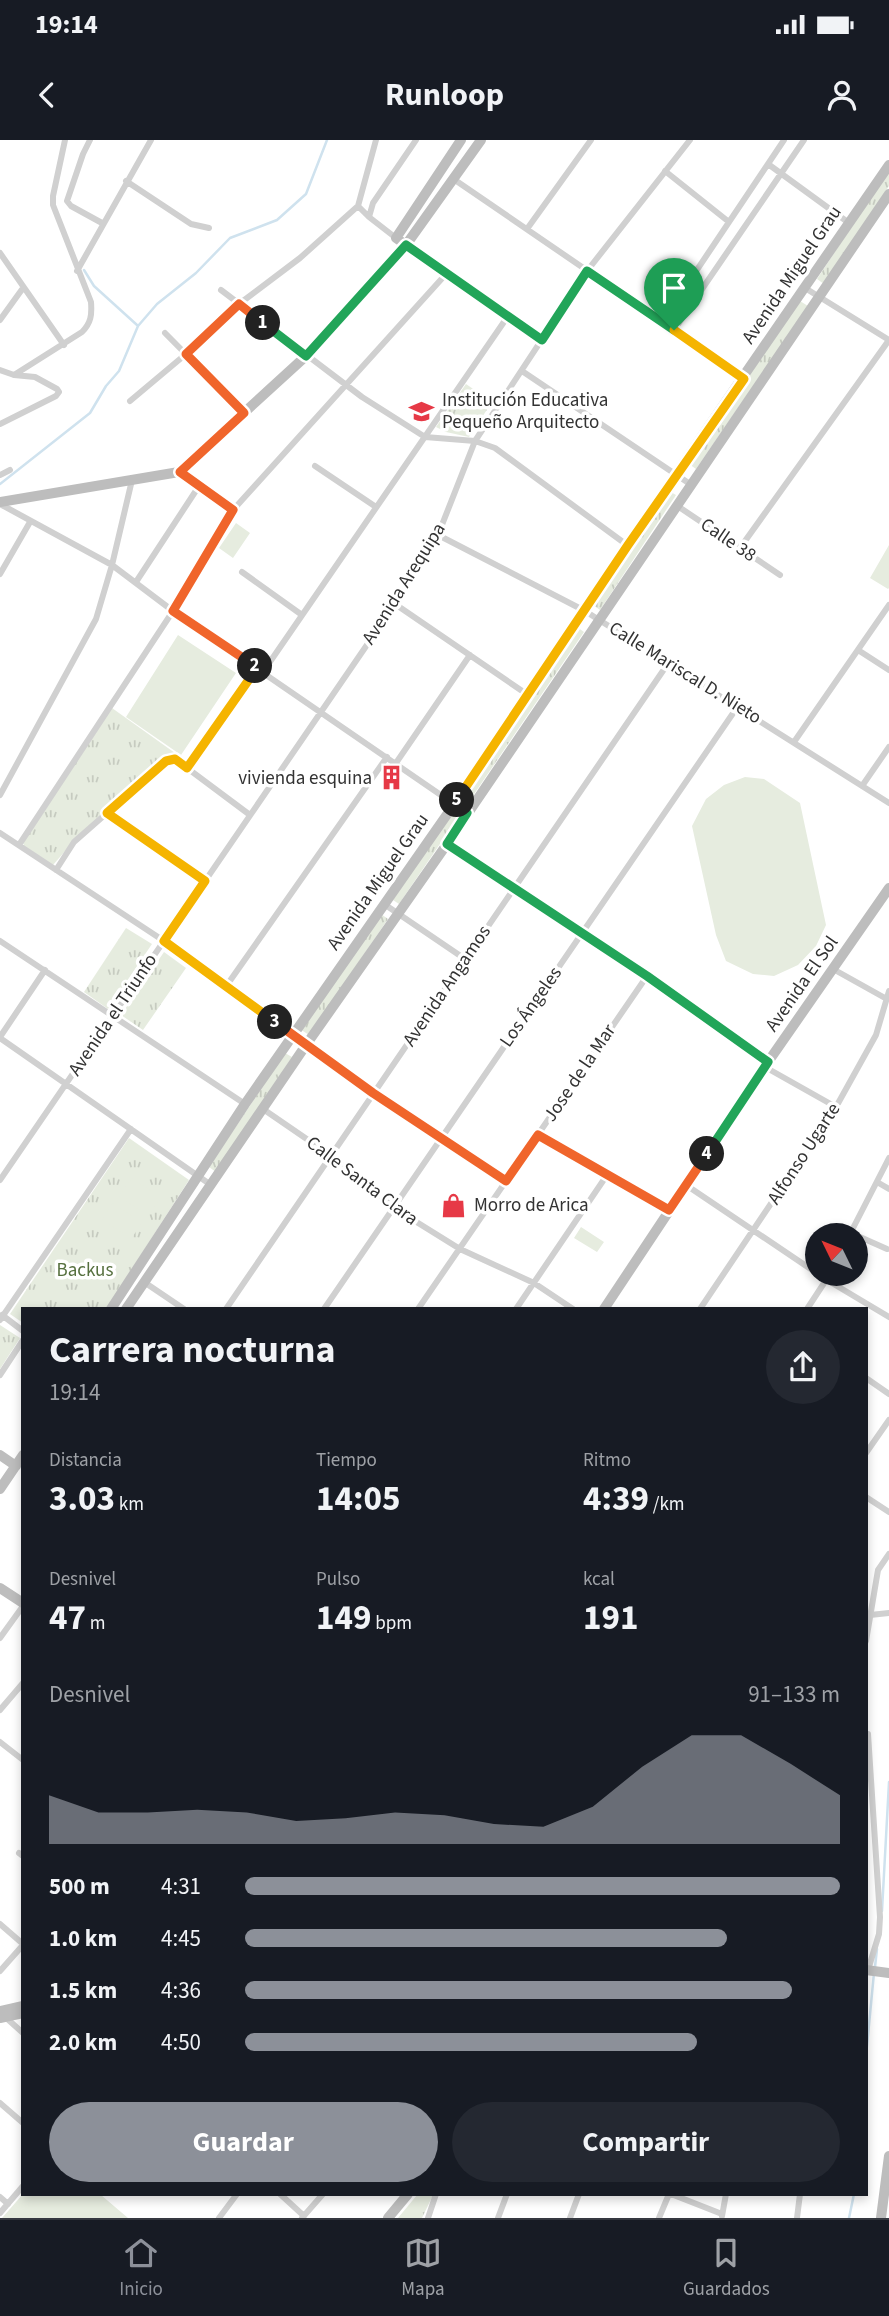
<!DOCTYPE html>
<html lang="es">
<meta charset="utf-8">
<style>
:root{--surface:#171b24;--page:#242831;--text:#f1f3f6;--muted:#9ea1a6;--line:#363941;--accent:#8c9099}
body{margin:0;font-family:"Source Sans 3",sans-serif;background:var(--page);color:var(--text);height:100vh;display:flex;flex-direction:column;font-size:26px;white-space:nowrap}
*{box-sizing:border-box;margin:0}
p{font-size:23px;color:var(--muted)}
.icon{flex:none;width:38px;height:38px;fill:none;stroke:currentColor;stroke-width:2;stroke-linecap:round;stroke-linejoin:round}
.map{position:relative;flex:1;overflow:hidden}
.side{position:absolute;left:21px;top:1167px;width:847px;height:889px;display:flex;flex-direction:column;background:var(--surface);border-radius:0px;box-shadow:0 4px 10px #0003}
.side>*{flex:none}
.needle{width:46px;rotate:313deg}
.buttons{position:absolute;left:805px;top:1083px;display:grid;gap:14px}
.buttons a{display:grid;place-items:center;width:63px;height:63px;border-radius:50%;background:var(--surface);box-shadow:0 4px 10px #0003;font-size:35px}
.pin{position:absolute;display:grid;place-items:center;width:60px;height:60px;color:#fff;margin:-72px -30px;border-radius:50% 50% 50% 0;rotate:-45deg;box-shadow:0 0 7px #0007}
.pin .icon{rotate:45deg}
.km{position:absolute;width:35px;height:35px;margin:-18px;border-radius:50%;background:#222;color:#fff;font-size:19px;line-height:35px;text-align:center}
.round{display:grid;place-items:center;flex:none;width:74px;height:74px;border-radius:37px;background:var(--page)}
.head{display:flex;align-items:center;justify-content:space-between;height:119px;padding:0 28px}
h1{font-size:38px;font-weight:700;line-height:52px}
.metrics{display:grid;grid-template-columns:repeat(3,1fr);gap:10px;height:119px;padding:7px 28px}
.metrics div{display:grid;align-content:center}
.metrics b{font-size:35px;font-weight:700}
.metrics small{font-size:19px;font-weight:400}
.metrics p{font-size:19px}
.chart{height:196px;padding:14px 28px}
.chart p{display:flex;justify-content:space-between}
.chart svg{width:100%;height:126px;margin-top:7px;fill:var(--accent);opacity:.7}
.cta{display:flex;gap:14px;margin-top:auto;padding:14px 28px}
.cta a{flex:1;height:80px;border-radius:42px;background:var(--accent);color:#fff;font-size:28px;font-weight:700;line-height:80px;text-align:center}
.cta a+a{background:var(--page);color:var(--text)}
ul{padding:0 28px;list-style:none;font-size:23px}
li{display:grid;grid-template-columns:112px 84px 1fr;align-items:center;height:52px}
li i{height:18px;border-radius:9px;background:var(--accent)}
.status{display:flex;justify-content:space-between;align-items:center;height:49px;padding:0 35px;background:var(--surface);direction:ltr}
.status svg{height:19px;fill:currentColor}
header{display:flex;justify-content:space-between;align-items:center;height:91px;padding:0 28px;background:var(--surface);font-size:32px;font-weight:700}
.tab-bar{display:flex;justify-content:space-around;align-items:center;height:98px;border-top:2px solid var(--line);background:var(--surface);font-size:19px;color:var(--muted)}
.tab-bar a{display:grid;justify-items:center;gap:4px}
.tab-bar .on{color:var(--accent)}
.map>svg:first-child{display:block}
</style>
<div class="status"><b>19:14</b><svg viewBox="0 0 49 12"><path d="M0 12V9h3v3zM5 12V6h3v6zM10 12V3h3v9zM15 12V0h3v12zM26 1h20v11H26zM47 4h2v5h-2z"/></svg></div>
<header><svg class="icon" aria-label="back" viewBox="0 0 24 24"><path d="M15 5l-7 7 7 7"/></svg>Runloop<svg class="icon" aria-label="person" viewBox="0 0 24 24"><circle cx="12" cy="8" r="4"/><path d="M4 21q1-7 8-7t8 7"/></svg></header>
<div class="map">
<svg width="889" height="2078" viewBox="0 0 889 2078">
<defs>
<pattern id="grass-tufts" width="24" height="20" patternUnits="userSpaceOnUse" patternTransform="scale(1.75)"><rect width="24" height="20" fill="#e6ecdf"/><path d="M3 7l-1-3M5 7V3M7 7l1-3M15 17l-1-3M17 17v-4M19 17l1-3" fill="none" stroke="#c6cbc0"/></pattern>
</defs>
<rect width="100%" height="100%" fill="#fff"/>
<!-- grass -->
<path fill="url(#grass-tufts)" d="M889 30V46L824 144 817 139Z
M800 161 808 166 696 329 689 324Z
M466 244 492 262 469 297 446 292 436 287Z
M669 351 676 355 600 470 593 465Z
M577 487 584 492 468 663 462 659Z
M112 568 175 613 74 701 53 725 24 706 23 702Z
M452 671 459 676 399 764 393 760Z
M381 774 388 779 309 895 300 889Z
M126 788 152 804 108 869 84 852Z
M164 812 186 828 143 890 121 875Z
M285 913 292 917 216 1032 209 1027Z
M129 998 189 1040 106 1169H23V1183L10 1174Z
M0 1185 20 1198 0 1229Z
M417 2055H433L422 2078H398Z"/>
<!-- pitch -->
<path fill="#e6ecdf" d="M236 383 250 393 233 418 219 408Z
M889 405V448L888 449 870 438Z
M178 495 236 533 181 615 126 577Z
M745 637 764 639 800 663 826 785 816 806 798 825 774 836 753 834 726 821 716 795 692 686 706 659 724 645Z
M132 1038 161 1058 148 1076 119 1056Z
M113 1063 142 1083 131 1099 102 1079Z
M581 1087 604 1102 597 1112 574 1098Z
M23 2054 101 2055 128 2078H2Z"/>
<g fill="none" stroke-linecap="round" stroke-linejoin="round">
<!-- stream -->
<path stroke="#cfe2ee" stroke-width="2.5" d="M84 130 94 146 137 185
M0 344 90 273 106 246 119 231 138 186 157 164 196 133 230 98 277 80 306 54 327 0
M882 1771 889 1642
M875 1827 877 1809
M866 1916 874 1833
M849 2078 854 2054"/>
<!-- street -->
<path stroke="#d0d0d0" stroke-width="6" d="M90 0 83 14 67 61 71 66 102 83
M768 24 849 83
M665 31 729 82
M452 38 744 238
M126 41 191 84 209 88
M358 66 376 0
M358 66 369 77 396 98
M369 77 373 63 416 0
M527 89 591 0
M406 105 542 200
M0 113 64 205
M77 131 151 0
M221 150 362 257 425 297 475 301 495 308 627 405
M0 180 23 148
M662 182 784 0
M674 190 804 0
M165 193 244 273
M0 230 14 235 82 192C91 183 92 175 91 162L53 65V56L65 0
M522 231 690 344
M130 261 186 214 239 164 300 118 358 66
M0 284 56 256 59 252 57 249 35 237 14 235
M315 326 376 367
M179 332 233 370
M0 335 10 330
M0 364 112 425 173 471 467 673
M676 365 780 435
M438 395 585 471 889 663
M740 408 889 200 805 148
M242 432 302 475
M0 434 30 382
M136 442 199 346
M395 464 528 555
M858 510 889 530
M263 532 508 176
M794 602 889 465
M396 623 470 515
M187 628 257 528
M862 646 889 607
M0 655 96 479 112 425 132 340
M107 673 205 742
M0 693 164 801 373 953 506 1041
M447 704 647 836 768 922
M19 705 173 471 233 370 446 134
M56 730 74 702 166 621 175 619 250 675
M384 764 465 819
M0 801 245 964
M833 829 885 858
M227 845 387 617
M0 897 45 830
M0 898 211 1045
M765 927 836 967
M263 969 330 1015 394 1068 460 1109 534 1143 573 1169
M538 995 669 1070
M0 1040 395 464 438 395 475 301 587 131 690 0
M877 1042 889 1049
M686 1045 827 1140 889 1177
M851 1093 887 1109
M849 1096 889 1018
M144 1142 184 1169
M226 1169 669 522
M324 1169 738 566
M418 1169 647 836
M516 1169 607 1035
M700 1169 836 967 876 895 889 851
M807 1169 830 1134
M2 1175 23 1191
M0 1180 131 989
M0 1235 23 1200
M866 1238 889 1254
M866 1313 889 1280
M866 1357 889 1372
M870 1475 889 1473
M0 1498 23 1466
M866 1501 878 1430 889 1414
M0 1570 23 1543
M0 1602 23 1620
M19 1713 23 1716
M0 1784 23 1804
M868 1830 879 1794 880 1777 868 1594
M0 1831 23 1805
M4 1876 23 1893
M0 1963 23 1983
M280 2054 304 2076
M671 2054 722 2074
M0 2057 8 2064
M0 2073 23 2046
M722 2076 726 2054
M219 2078 237 2054
M302 2078 323 2054
M428 2078 436 2054
M498 2078 507 2054
M570 2078 579 2054
M659 2078 669 2054
M797 2078 800 2054"/>
<!-- secondary -->
<path stroke="#bdbdbd" stroke-width="10" d="M406 105 396 98 461 0
M0 362 179 332 306 216 406 105 481 0
M111 1169 245 964 455 663 627 405 889 25
M126 1169 306 905 447 704 889 54
M604 1169 768 922 889 748
M0 1315 16 1326
M0 1349 23 1315
M0 1448 23 1463
M866 1830 889 1833
M0 1871 23 1866
M0 1878 23 1873
M388 2078 408 2054
M881 2078 889 2016"/>
</g>
<g fill="none" stroke-linecap="round" stroke-linejoin="round">
<defs>
<path id="split-1" d="M263 183 306 216 406 105 542 200 587 131 674 190"/>
<path id="split-2" d="M255 526 173 471 233 370 180 332 244 273 186 214 239 164 263 183"/>
<path id="split-3" d="M255 526 257 528 187 628 175 619 166 621 107 673 205 741 164 801 275 882"/>
<path id="split-4" d="M275 882 373 953 506 1041 538 995 669 1070 707 1014"/>
<path id="split-5" d="M457 660 454 663 467 673 447 704 647 836 768 922 707 1014"/>
<path id="split-6" d="M457 660 628 405 744 239 674 190"/>
</defs>
<!-- split-1 casing -->
<use href="#split-1" stroke="#fff" stroke-width="14"/>
<!-- split-2 casing -->
<use href="#split-2" stroke="#fff" stroke-width="14"/>
<!-- split-3 casing -->
<use href="#split-3" stroke="#fff" stroke-width="14"/>
<!-- split-4 casing -->
<use href="#split-4" stroke="#fff" stroke-width="14"/>
<!-- split-5 casing -->
<use href="#split-5" stroke="#fff" stroke-width="14"/>
<!-- split-6 casing -->
<use href="#split-6" stroke="#fff" stroke-width="14"/>
<!-- split-1 -->
<use href="#split-1" stroke="#22a559" stroke-width="9"/>
<!-- split-2 -->
<use href="#split-2" stroke="#f0652b" stroke-width="9"/>
<!-- split-3 -->
<use href="#split-3" stroke="#f5b400" stroke-width="9"/>
<!-- split-4 -->
<use href="#split-4" stroke="#f0652b" stroke-width="9"/>
<!-- split-5 -->
<use href="#split-5" stroke="#22a559" stroke-width="9"/>
<!-- split-6 -->
<use href="#split-6" stroke="#f5b400" stroke-width="9"/>
</g>
<!-- icons -->
<defs>
<symbol id="school-bare" viewBox="-9 -9 18 18"><path d="M0-5L7-2L0 1L-7-2ZM-4 1L0 2.5L4 1V4Q0 6-4 4Z" fill="#e63946" stroke="#fff" stroke-width="2.5" paint-order="stroke"/></symbol>
<symbol id="building-bare" viewBox="-9 -9 18 18"><path d="M-4-6H4V6H1V3H-1V6H-4ZM-2.5-4.3h1.7v1.8h-1.7ZM.8-4.3h1.7v1.8H.8ZM-2.5-1h1.7V.8h-1.7ZM.8-1h1.7V.8H.8Z" fill="#e63946" stroke="#fff" stroke-width="2.5" paint-order="stroke"/></symbol>
<symbol id="shop-bare" viewBox="-9 -9 18 18"><path d="M-5-2.5h2.3a2.7 3.5 0 0 1 5.4 0H5L5.5 6h-11ZM-1.5-2.5h3a1.5 2.3 0 0 0-3 0Z" fill="#e63946" stroke="#fff" stroke-width="2.5" paint-order="stroke"/></symbol>
</defs>
<g fill-rule="evenodd">
<use href="#school-bare" x="404" y="254" width="35" height="35"/>
<use href="#building-bare" x="374" y="620" width="35" height="35"/>
<use href="#shop-bare" x="436" y="1048" width="35" height="35"/>
</g>
<g text-anchor="middle" dominant-baseline="central" stroke-width="7" stroke-linejoin="round" paint-order="stroke">
<!-- street labels -->
<g font-size="19" fill="#333" stroke="#fff">
<text transform="translate(792 135) rotate(-56)">Avenida Miguel Grau</text>
<text transform="translate(728 400) rotate(34)">Calle 38</text>
<text transform="translate(404 444) rotate(-58)">Avenida Arequipa</text>
<text transform="translate(685 533) rotate(32)">Calle Mariscal D. Nieto</text>
<text transform="translate(378 742) rotate(-55)">Avenida Miguel Grau</text>
<text transform="translate(802 844) rotate(-55)">Avenida El Sol</text>
<text transform="translate(447 846) rotate(-56)">Avenida Angamos</text>
<text transform="translate(531 867) rotate(-55)">Los Ángeles</text>
<text transform="translate(113 875) rotate(-56)">Avenida el Triunfo</text>
<text transform="translate(580 933) rotate(-56)">Jose de la Mar</text>
<text transform="translate(804 1014) rotate(-57)">Alfonso Ugarte</text>
<text transform="translate(362 1041) rotate(37)">Calle Santa Clara</text>
</g>
<!-- poi labels -->
<g font-size="19" fill="#333" stroke="#fff" text-anchor="start">
<text x="442" y="260">Institución Educativa<tspan x="442" dy="22">Pequeño Arquitecto</tspan></text>
<text x="372" y="638" text-anchor="end">vivienda esquina</text>
<text x="474" y="1065">Morro de Arica</text>
</g>
<!-- park labels -->
<g font-size="19" fill="#56703f" stroke="#fff">
<text x="85" y="1130">Backus</text>
</g>
</g>
</svg>
<div class="buttons">
<a><svg class="needle" viewBox="-14 -14 28 28"><path d="M0-13l5 13h-10z" fill="#e53935"/><path d="M0 13l5-13h-10z" fill="#9ea1a6"/></svg></a>
</div>
<div class="pin" style="left:674px;top:190px;background:#1e9e55"><svg class="icon" aria-label="arrive" viewBox="0 0 24 24"><path d="M6 21V4h12l-3 4 3 4H6"/></svg></div>
<b class="km" style="left:263px;top:183px">1</b>
<b class="km" style="left:255px;top:526px">2</b>
<b class="km" style="left:275px;top:882px">3</b>
<b class="km" style="left:707px;top:1014px">4</b>
<b class="km" style="left:457px;top:660px">5</b>
<section class="side">
<div class="head"><div><h1>Carrera nocturna</h1><p>19:14</p></div><a class="round"><svg class="icon" aria-label="share" viewBox="0 0 24 24"><path d="M12 15V3M7 8l5-5 5 5M5 13v7h14v-7"/></svg></a></div>
<div class="metrics">
<div><p>Distancia</p><b>3.03<small> km</small></b></div>
<div><p>Tiempo</p><b>14:05</b></div>
<div><p>Ritmo</p><b>4:39<small> /km</small></b></div>
</div>
<div class="metrics">
<div><p>Desnivel</p><b>47<small> m</small></b></div>
<div><p>Pulso</p><b>149<small> bpm</small></b></div>
<div><p>kcal</p><b>191</b></div>
</div>
<div class="chart"><p><span>Desnivel</span>91–133 m</p>
<svg viewBox="0 0 160 44" preserveAspectRatio="none"><path d="M0 44V27L10 33L20 33L30 32L40 33L50 36L60 35L70 33L80 34L90 37L100 38L110 31L120 17L130 6L140 6L150 16L160 27V44z"/></svg>
</div>
<ul>
<li><b>500 m</b>4:31<i style="width:100%"></i></li>
<li><b>1.0 km</b>4:45<i style="width:81%"></i></li>
<li><b>1.5 km</b>4:36<i style="width:92%"></i></li>
<li><b>2.0 km</b>4:50<i style="width:76%"></i></li>
</ul>
<div class="cta"><a>Guardar</a><a>Compartir</a></div>
</section>
</div>
<nav class="tab-bar">
<a class="on"><svg class="icon" aria-label="home" viewBox="0 0 24 24"><path d="M3 11l9-7 9 7M6 9v11h12V9"/></svg>Inicio</a>
<a><svg class="icon" aria-label="map" viewBox="0 0 24 24"><path d="M3 6l6-2 6 2 6-2v14l-6 2-6-2-6 2zM9 4v14M15 6v14"/></svg>Mapa</a>
<a><svg class="icon" aria-label="saved" viewBox="0 0 24 24"><path d="M7 4h10v16l-5-4-5 4z"/></svg>Guardados</a>
</nav>
